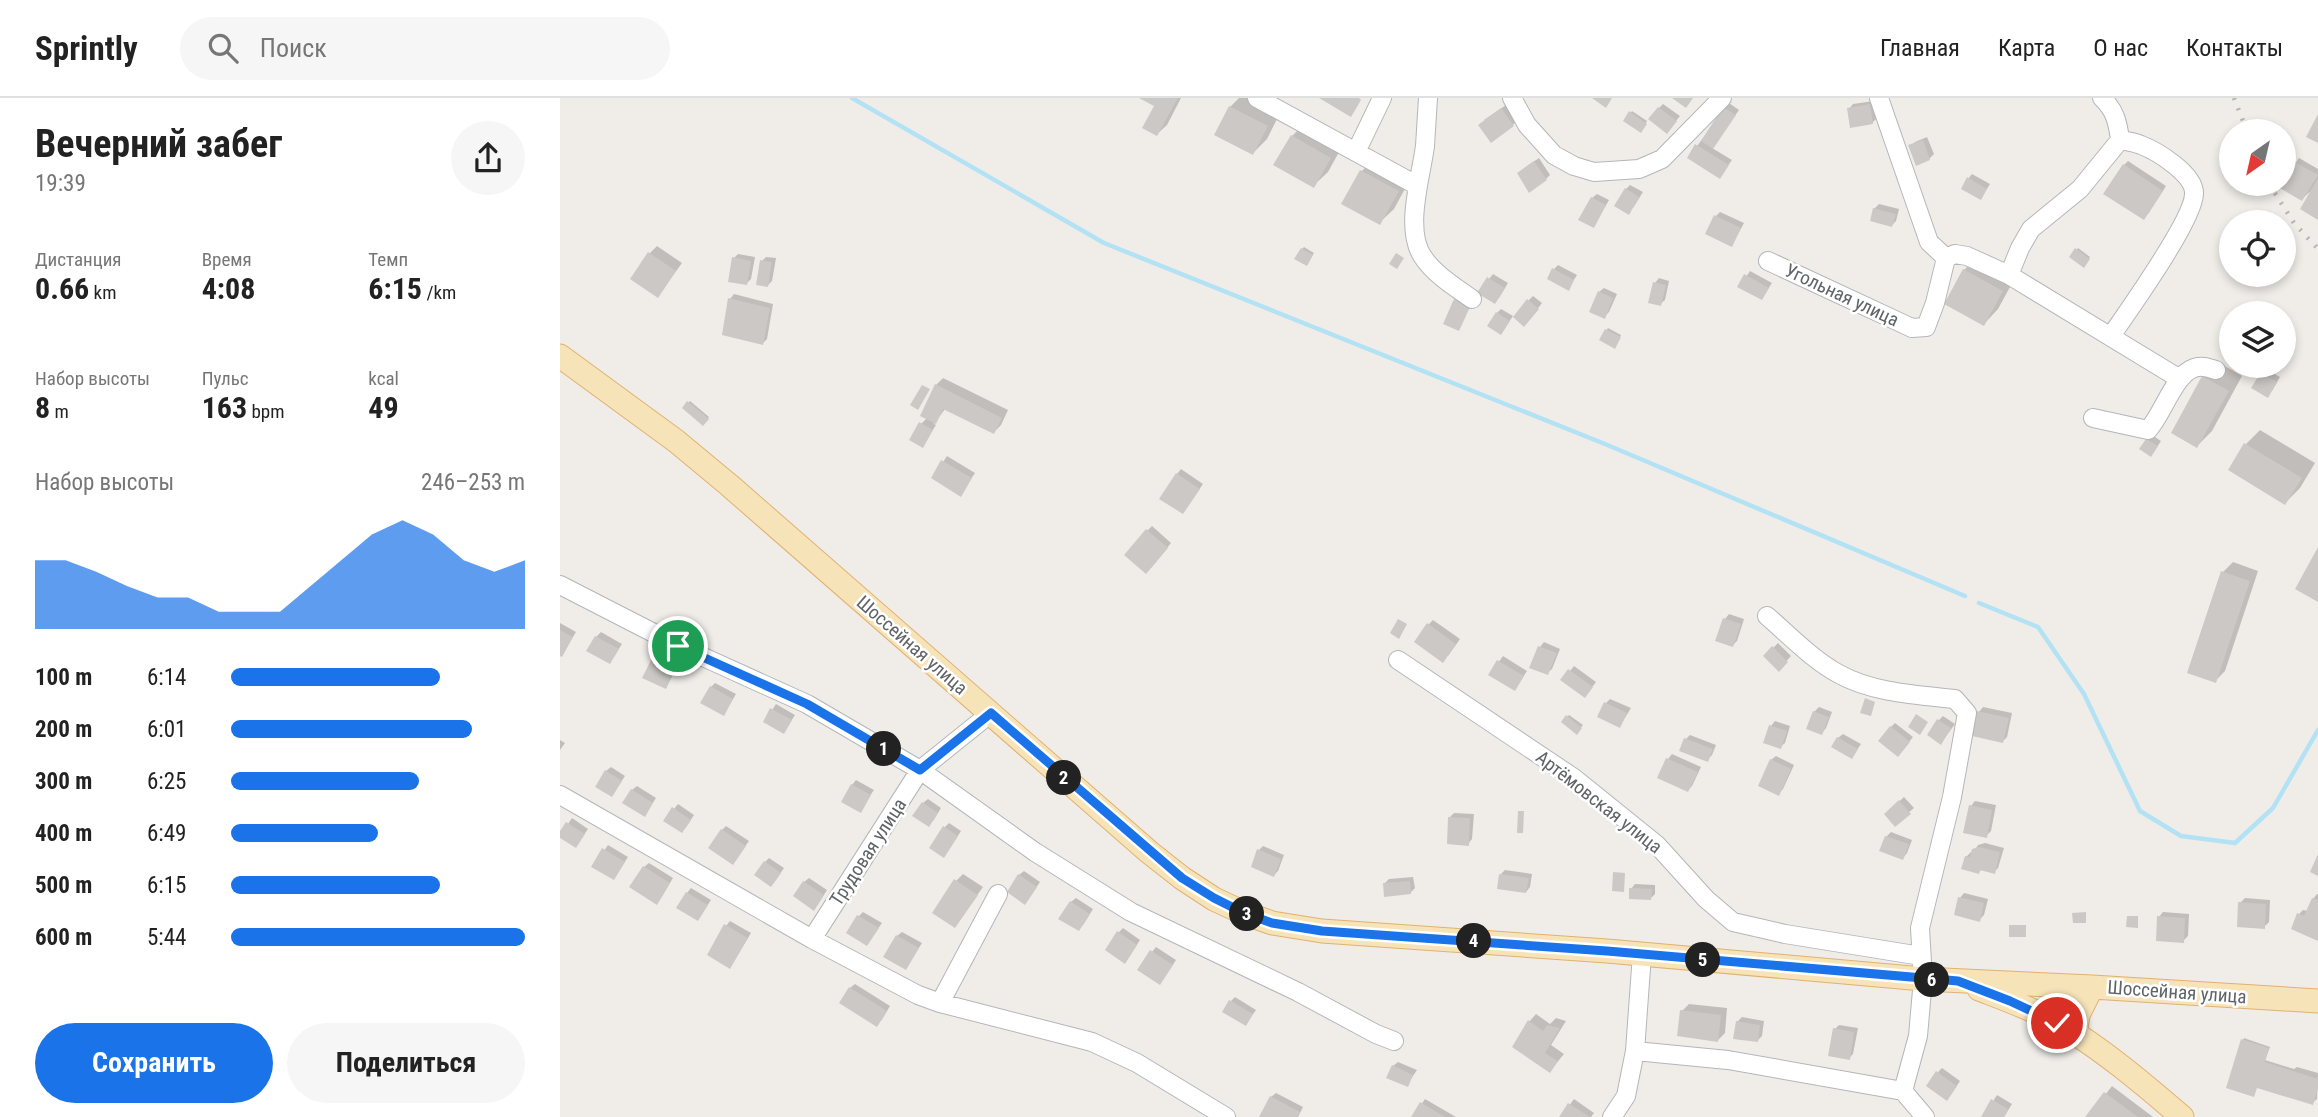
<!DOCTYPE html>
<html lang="ru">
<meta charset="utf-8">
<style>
:root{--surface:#fff;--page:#f6f6f6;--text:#222;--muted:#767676;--line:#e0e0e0;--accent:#1a73e8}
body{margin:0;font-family:"Roboto Condensed",sans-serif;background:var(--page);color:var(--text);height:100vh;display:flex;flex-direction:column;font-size:26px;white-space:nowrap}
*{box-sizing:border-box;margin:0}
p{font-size:23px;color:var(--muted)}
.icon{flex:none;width:38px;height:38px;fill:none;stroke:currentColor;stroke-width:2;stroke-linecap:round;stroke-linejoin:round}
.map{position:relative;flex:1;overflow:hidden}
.details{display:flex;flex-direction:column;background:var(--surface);width:560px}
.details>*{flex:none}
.needle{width:46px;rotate:214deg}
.controls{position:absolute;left:1659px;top:21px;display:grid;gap:14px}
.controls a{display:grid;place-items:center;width:77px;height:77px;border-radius:50%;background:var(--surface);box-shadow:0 4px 10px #0003;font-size:35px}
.pin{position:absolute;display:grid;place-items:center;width:60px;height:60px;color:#fff;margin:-30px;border:4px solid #fff;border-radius:50%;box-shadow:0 2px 7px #0007}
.km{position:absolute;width:35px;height:35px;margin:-18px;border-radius:50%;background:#222;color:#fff;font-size:19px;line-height:35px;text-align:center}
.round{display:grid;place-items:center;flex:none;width:74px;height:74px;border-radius:37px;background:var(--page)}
.headline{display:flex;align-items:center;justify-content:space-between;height:119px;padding:0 35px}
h1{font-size:38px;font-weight:700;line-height:52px}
.stats{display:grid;grid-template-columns:repeat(3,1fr);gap:10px;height:119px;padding:7px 35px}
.stats div{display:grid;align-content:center}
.stats b{font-size:30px;font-weight:700}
.stats small{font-size:19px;font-weight:400}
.stats p{font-size:19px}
.chart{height:196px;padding:14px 35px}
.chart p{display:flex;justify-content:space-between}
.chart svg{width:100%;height:126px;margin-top:7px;fill:var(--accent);opacity:.7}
.primary-button{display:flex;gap:14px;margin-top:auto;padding:14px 35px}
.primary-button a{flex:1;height:80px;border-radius:42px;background:var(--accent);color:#fff;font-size:28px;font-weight:700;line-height:80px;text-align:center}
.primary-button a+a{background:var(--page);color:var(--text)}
ul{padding:0 35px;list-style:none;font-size:23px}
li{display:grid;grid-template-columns:112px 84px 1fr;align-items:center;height:52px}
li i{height:18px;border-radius:9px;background:var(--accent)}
header{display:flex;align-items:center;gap:42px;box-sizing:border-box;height:98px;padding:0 35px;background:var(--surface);border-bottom:2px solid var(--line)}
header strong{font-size:33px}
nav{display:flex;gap:38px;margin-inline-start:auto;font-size:24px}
.search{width:490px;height:63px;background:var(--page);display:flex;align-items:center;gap:18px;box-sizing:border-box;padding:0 24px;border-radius:38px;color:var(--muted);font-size:26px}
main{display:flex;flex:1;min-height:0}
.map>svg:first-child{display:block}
</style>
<header>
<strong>Sprintly</strong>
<div class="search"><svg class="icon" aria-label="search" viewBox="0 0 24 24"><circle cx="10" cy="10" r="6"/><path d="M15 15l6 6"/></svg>Поиск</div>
<nav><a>Главная</a><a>Карта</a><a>О нас</a><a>Контакты</a></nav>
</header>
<main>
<section class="details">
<div class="headline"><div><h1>Вечерний забег</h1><p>19:39</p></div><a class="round"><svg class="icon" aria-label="share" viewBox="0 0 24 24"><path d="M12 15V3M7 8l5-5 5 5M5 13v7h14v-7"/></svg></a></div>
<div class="stats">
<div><p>Дистанция</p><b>0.66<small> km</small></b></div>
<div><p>Время</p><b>4:08</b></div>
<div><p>Темп</p><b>6:15<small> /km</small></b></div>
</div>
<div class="stats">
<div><p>Набор высоты</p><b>8<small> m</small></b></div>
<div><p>Пульс</p><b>163<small> bpm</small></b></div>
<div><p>kcal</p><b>49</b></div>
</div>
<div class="chart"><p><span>Набор высоты</span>246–253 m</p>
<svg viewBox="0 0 160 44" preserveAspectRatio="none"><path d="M0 44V20L10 20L20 24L30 29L40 33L50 33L60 38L70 38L80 38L90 29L100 20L110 11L120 6L130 11L140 20L150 24L160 20V44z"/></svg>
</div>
<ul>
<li><b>100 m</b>6:14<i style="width:71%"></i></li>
<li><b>200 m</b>6:01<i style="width:82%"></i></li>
<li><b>300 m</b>6:25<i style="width:64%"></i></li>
<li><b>400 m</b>6:49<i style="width:50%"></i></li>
<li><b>500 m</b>6:15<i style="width:71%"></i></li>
<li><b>600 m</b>5:44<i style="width:100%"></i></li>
</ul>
<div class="primary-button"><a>Сохранить</a><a>Поделиться</a></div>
</section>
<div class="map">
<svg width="1758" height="1019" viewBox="0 0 1758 1019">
<rect width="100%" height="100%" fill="#f0ede9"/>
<!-- shadow -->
<path fill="#0003" d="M582 0H621L607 27 597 36V8Z
M679 0H695L721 13 707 41 693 55 670 9Z
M1314 3 1317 20 1312 25 1289 11 1293 6Z
M1169 5 1179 12 1152 50 1172 62 1160 78 1129 59Z
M1103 6 1120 18 1111 29 1099 10Z
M946 7 957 22 953 27 924 22Z
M1072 13 1087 23 1081 33 1065 22Z
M747 23 784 45 768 74 753 88 716 66 732 38Z
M1367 39 1374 56 1369 61 1350 48 1355 44Z
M816 58 852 78 834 111 819 125 784 106 802 73Z
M979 60 990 77 986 81 963 71Z
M1739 60 1758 71V119L1742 110 1752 92 1742 101 1720 89Z
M1568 63 1606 88 1588 116 1564 67Z
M1412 76 1430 86 1421 100 1408 81Z
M1070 87 1083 94 1073 110 1066 91Z
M1037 96 1049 102 1034 128 1032 100Z
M1319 106 1339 111 1336 123 1332 127 1314 111Z
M1160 114 1184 125 1172 147 1156 118Z
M97 148 122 165 98 198 90 155Z
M744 149 754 155 748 164 742 151Z
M1518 150 1530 159 1523 168 1511 159Z
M178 156 195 159 191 181 187 185 174 160Z
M1419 157 1456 178 1438 211 1424 226 1404 172Z
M206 159 216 160 212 183 208 187 202 163Z
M998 167 1017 177 1008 191 994 171Z
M1190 173 1212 185 1202 200 1180 188Z
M933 176 948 185 939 200 919 194Z
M1099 180 1109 183 1105 202 1100 206 1095 185Z
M1044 190 1057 196 1049 214 1044 219 1039 194Z
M174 196 213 206 207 241 203 245 170 201Z
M973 198 982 205 969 222V202Z
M941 211 953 218 941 235 937 215Z
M1048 230 1061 237 1056 247 1041 241Z
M1658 264 1682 278 1652 333 1637 348 1644 279Z
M1706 271 1720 279 1712 293 1702 276Z
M383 280 448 312 441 327 434 334 385 311 374 326 376 327 363 347 361 326 367 320 376 287Z
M130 303 149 319 143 326 124 310Z
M1700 332 1755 365 1740 390 1725 405 1686 346Z
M1592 337 1601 343 1595 352 1581 350Z
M387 358 415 375 401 396 373 379Z
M621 371 643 386 623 414 617 376Z
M592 428 611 445 591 470 587 433Z
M1673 464 1698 473 1665 573 1655 583 1663 474Z
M1169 516 1184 521 1177 543 1173 547 1165 521Z
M873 522 900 541 888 558 868 527Z
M0 525 16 534 2 557 0 556Z
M41 534 62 546 50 564 36 539Z
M984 544 1000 551 992 571 987 575 980 549Z
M1218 545 1231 558 1219 571 1205 558Z
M99 553 120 564 106 589 95 557Z
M943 558 967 573 955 591 930 576Z
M1014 568 1036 584 1029 593 1003 582Z
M155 585 176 596 164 616 151 589Z
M1050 601 1071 610 1060 628 1046 605Z
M216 606 235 617 224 634 205 623Z
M1259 609 1272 614 1266 630 1262 635 1254 614Z
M1423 609 1452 615 1447 639 1443 643 1419 614Z
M1009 617 1023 627 1016 635 1003 624Z
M1383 618 1395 626 1381 645 1379 622Z
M1215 623 1230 628 1225 645 1220 649 1211 628Z
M1335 625 1353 639 1342 653 1331 629Z
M1283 636 1301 646 1292 659 1278 640Z
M1130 637 1156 647 1152 657 1147 662 1126 641Z
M0 642 5 645 0 652Z
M1112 656 1141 669 1132 688 1128 692 1108 661Z
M1216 658 1234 667 1223 691 1219 695 1211 662Z
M51 669 65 678 52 697 46 673Z
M296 682 314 692 300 712 292 687Z
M77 688 96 700 85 717 72 692Z
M1344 699 1354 710 1335 726 1326 716Z
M368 701 381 710 373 723 363 705Z
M1415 703 1436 707 1431 733 1426 738 1411 708Z
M118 706 134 717 126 729 114 711Z
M894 715 914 716 912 741 908 746 890 719Z
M12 720 28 731 16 748 0 738Z
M389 725 401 733 388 753 385 729Z
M166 728 189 743 173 765 162 732Z
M1331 734 1352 742 1347 755 1343 760 1326 739Z
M1425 745 1444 750 1438 770 1434 774 1422 771 1419 774 1406 759 1411 754 1413 755 1418 747Z
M48 747 68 759 54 780 34 768Z
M703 748 724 757 718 773 714 777 699 752Z
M209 760 224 770 215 783 205 764Z
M89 765 113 780 101 800 84 769Z
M945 772 972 776 970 789 966 794 941 776Z
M464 773 480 784 469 800 459 777Z
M403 776 423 789 395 828 396 783Z
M853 779 855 790 850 795 824 786 829 781Z
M249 780 267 792 258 806 244 784Z
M1075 786 1095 787V796L1091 800 1071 791Z
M131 790 151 802 138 821 127 795Z
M1404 795 1428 801 1424 817 1419 822 1400 800Z
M1757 796H1758V841L1733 830 1739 816 1743 812 1748 813 1753 801Z
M516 800 533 811 523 827 511 804Z
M1685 800 1710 802 1709 824 1704 829 1680 805Z
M303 814 322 825 307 846 299 818Z
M1603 814 1629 816 1628 838 1623 843 1599 819Z
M170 823 191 835 170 869 166 828Z
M563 830 580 842 569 859 558 835Z
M342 834 362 845 346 870 337 838Z
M596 849 616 862 604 880 592 854Z
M295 886 330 908 321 923 290 890Z
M675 899 696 912 686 926 671 903Z
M1129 906 1167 910 1165 935 1158 942 1122 913Z
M976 916 990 926 996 920 1006 923 991 947 1004 956 990 973 969 924Z
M1182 919 1204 923 1202 938 1197 943 1177 924Z
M1279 927 1298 930 1293 956 1289 960 1275 931Z
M1684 940 1710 949 1705 962 1734 971 1737 969 1758 975 1757 1001 1752 1005 1697 988 1683 942Z
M838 964 857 972 847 987 833 968Z
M1382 970 1400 983 1391 996 1378 974Z
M1552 988 1593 1019H1528Z
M716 995 743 1009 738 1019H703L711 999Z
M1437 997 1452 1006 1444 1019H1423Z
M865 1001 896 1019H853Z
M1014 1001 1034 1015 1031 1019H1001Z"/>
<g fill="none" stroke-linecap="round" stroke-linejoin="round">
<!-- stream -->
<path stroke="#b3e2f5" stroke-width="4.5" d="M292 0 544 145 1045 346 1405 498
M1419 505 1478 529 1524 596 1580 713 1621 738 1675 745 1713 710 1758 632"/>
</g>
<!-- building -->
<path fill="#cbc8c5" d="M579 0H618L597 38 582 30 594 8Z
M759 0H799L801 2 791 19Z
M1032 0H1052L1046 10Z
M1112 0H1133L1126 10Z
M1310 6 1313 26 1290 30 1287 10Z
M669 8 708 28 693 57 654 37Z
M1098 9 1117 23 1107 36 1088 21Z
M1163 9 1176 17 1153 51 1141 43Z
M941 10 954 28 931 45 918 27Z
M1069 13 1087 26 1081 35 1063 23Z
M1758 16V45L1746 39Z
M731 37 771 60 754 90 713 67Z
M1363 42 1370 62 1356 68 1348 47Z
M1135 46 1169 67 1160 81 1127 60Z
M974 63 987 82 969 95 957 75Z
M1733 63 1758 77 1742 103 1718 89 1720 86H1724V80Z
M1563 66 1603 93 1584 122 1543 96Z
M800 72 839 93 820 127 781 106Z
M1407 79 1427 91 1421 102 1401 91Z
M1758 80V122L1740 111Z
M1065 90 1079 99 1069 117 1054 108Z
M1031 99 1046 107 1034 130 1018 122Z
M1313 110 1336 116 1332 129 1310 123Z
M1154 117 1181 130 1172 149 1145 136Z
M741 150 753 157 747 168 734 161Z
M1515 150 1530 161 1524 170 1509 159Z
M88 154 116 173 98 200 70 181Z
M836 155 844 160 837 171 829 166Z
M172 159 191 163 187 187 168 184Z
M200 162 212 164 208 189 196 187Z
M992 170 1014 182 1009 193 987 181Z
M1403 171 1443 193 1424 228 1384 206Z
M1184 176 1209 190 1202 202 1177 189Z
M927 179 945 190 935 206 917 195Z
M1093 184 1106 187 1101 208 1088 205Z
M1038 193 1053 200 1045 221 1029 214Z
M168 200 210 210 203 247 162 237Z
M894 201 910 209 899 233 883 226Z
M967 201 979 211 964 229 953 219Z
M936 214 950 223 941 237 927 228Z
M1045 231 1061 239 1055 251 1039 242Z
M1668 233 1671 234V254L1660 247Z
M1701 274 1717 284 1708 300 1691 290Z
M1642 278 1669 293 1637 350 1611 335Z
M375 286 442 320 434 336 383 311 376 326 360 318Z
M362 287 370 291 358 312 350 307Z
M127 303 149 321 143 328 122 310Z
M359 324 373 332 363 350 349 342Z
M1586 341 1598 348 1591 359 1579 351Z
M1684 345 1742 380 1725 407 1668 372Z
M381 362 412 380 401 399 371 380Z
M616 375 640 391 623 416 599 401Z
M586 431 608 450 586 476 564 457Z
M1758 449V504L1735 491Z
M1661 473 1690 483 1656 585 1627 575Z
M1163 520 1181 526 1173 549 1155 543Z
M838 521 847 526 839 541 830 535Z
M867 525 896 546 883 565 854 544Z
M0 532 13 539 2 559 0 558Z
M35 538 59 551 50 566 26 553Z
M978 548 997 555 988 577 969 570Z
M1212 548 1228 564 1219 574 1203 558Z
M94 556 117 568 106 591 82 580Z
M937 562 964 578 955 593 928 577Z
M1008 571 1033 589 1025 600 1000 582Z
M150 588 173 601 164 618 140 605Z
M1305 600 1315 604 1311 618 1300 615Z
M1044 604 1067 615 1060 630 1037 619Z
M210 610 232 622 224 636 203 624Z
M1253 613 1269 619 1262 637 1246 631Z
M1417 613 1449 620 1443 645 1412 638Z
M1356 616 1368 624 1360 637 1348 629Z
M1006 617 1022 630 1017 637 1001 624Z
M1377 621 1391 630 1381 647 1367 637Z
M1209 627 1227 633 1221 651 1203 645Z
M1330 628 1350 644 1338 659 1318 643Z
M1277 639 1298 651 1292 661 1271 649Z
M1124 640 1153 651 1148 664 1119 653Z
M1106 660 1138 674 1128 694 1097 680Z
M1210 661 1231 671 1219 698 1198 688Z
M45 672 62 683 52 699 35 689Z
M291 686 311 697 301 715 281 704Z
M71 691 93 705 85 719 62 705Z
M1339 702 1351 716 1335 729 1324 716Z
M362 704 378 715 369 729 352 718Z
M1409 707 1432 712 1427 740 1403 735Z
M112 709 131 722 122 735 103 723Z
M958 713H964L963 735H957Z
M888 719 910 720 909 748 887 746Z
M6 724 25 736 16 750 0 740V733Z
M383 728 398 738 384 760 369 750Z
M161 731 186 748 173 767 148 750Z
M1325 738 1349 746 1343 762 1319 753Z
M1419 749 1440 754 1435 776 1420 772 1419 776 1401 771 1405 758 1410 759 1412 751Z
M42 750 65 764 54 782 31 769Z
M697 751 721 761 714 779 691 769Z
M1758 756V778L1750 774Z
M204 763 221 775 211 789 194 777Z
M83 768 110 785 97 807 69 789Z
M1053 774 1065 775 1064 794 1052 793Z
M458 776 477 789 465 807 447 794Z
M939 776 969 780 966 795 937 791Z
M394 781 418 797 395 830 372 815Z
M243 783 264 797 254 813 233 798Z
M850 783 851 796 824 799 823 785Z
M1069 790 1092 791 1091 802 1069 801Z
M126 794 148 807 138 823 116 810Z
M1398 799 1424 805 1420 824 1394 817Z
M1752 800 1758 802V843L1731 831 1737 815 1744 818Z
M510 803 530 816 519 833 498 821Z
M1678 804 1706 806 1705 831 1677 829Z
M1526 814V825H1513L1512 815Z
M297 817 319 830 307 848 286 835Z
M1567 818H1578V830L1566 829Z
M1597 818 1625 820 1624 845 1596 843Z
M164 826 188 840 170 871 147 857Z
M1449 827H1466V839H1449Z
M557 833 577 847 565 866 545 852Z
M336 837 359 850 346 872 323 859Z
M590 852 613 867 600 887 577 872Z
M289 889 327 913 317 929 279 905Z
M669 902 693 916 686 928 662 914Z
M1120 912 1161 917 1158 944 1117 938Z
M968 922 983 933 987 927 1000 930 985 955 998 963 990 975 952 949Z
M1176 923 1200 927 1198 944 1173 941Z
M1273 930 1294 934 1290 962 1268 958Z
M1681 941 1709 950 1705 964 1758 981V991L1753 1007 1697 990 1694 999 1666 990Z
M832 967 853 977 848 989 826 980Z
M1376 973 1397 988 1387 1003 1366 988Z
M1544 994 1578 1019H1525Z
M710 998 740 1014 737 1019H699Z
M1431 1001 1448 1011 1444 1019H1421Z
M860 1004 885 1019H851Z
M1008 1005 1030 1019H999Z"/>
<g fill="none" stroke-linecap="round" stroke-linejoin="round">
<defs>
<path id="minor" d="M697 0 858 88
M868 0C867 16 866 32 865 48 861 79 844 132 863 159 874 176 895 189 912 201
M952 0 967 27 994 57 1014 68 1034 74 1079 71 1102 61 1162 0
M796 54 822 0
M1386 160 1395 156 1407 158 1449 177 1620 281
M1208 163 1352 230 1366 229 1375 205 1386 160 1369 144 1319 0
M1449 177 1460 150 1471 131 1520 91 1560 42C1558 25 1555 12 1542 0
M1551 238C1568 213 1635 120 1634 95 1634 76 1597 53 1581 47 1574 44 1567 43 1560 42
M1533 320 1588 332C1603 316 1614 277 1634 270 1641 267 1649 270 1656 272
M0 487 119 548 247 606 360 672 475 754 571 814 738 894 816 936 834 943
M1207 518C1230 538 1253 562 1279 576 1313 595 1358 597 1395 601L1407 615 1392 699 1360 830 1363 881 1358 938 1343 993 1365 1019
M838 562 1014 680 1097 747 1146 801 1173 824 1225 836 1361 858
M0 697 252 841 358 897 380 905 532 944 577 965 666 1019
M252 841 360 672 431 615
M380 905 438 796
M1075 953 1168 962 1343 993
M1052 1019 1066 998 1075 953 1082 856"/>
<path id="major" d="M0 258 116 343 169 387 589 754 622 780 654 801 684 815 712 825 762 833 1047 853 1363 881 1532 889 1758 903
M1419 891C1445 901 1473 911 1498 925 1540 949 1585 987 1622 1019
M1515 937 1518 917 1532 889"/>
</defs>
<!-- minor casing -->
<use href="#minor" stroke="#b3b6b9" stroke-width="20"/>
<!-- major casing -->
<use href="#major" stroke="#e1b170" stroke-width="25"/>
<!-- minor -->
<use href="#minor" stroke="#fff" stroke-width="18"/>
<!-- major -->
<use href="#major" stroke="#f6e3b8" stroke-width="23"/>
<!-- rail -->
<path stroke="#b4b5b5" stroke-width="4.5" stroke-dasharray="2 9" stroke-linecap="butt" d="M1674 0 1687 33
M1709 86 1734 125 1758 151"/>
</g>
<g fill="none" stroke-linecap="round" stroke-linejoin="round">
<defs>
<path id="route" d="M118 548 247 606 360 672 431 615 622 780 654 800 684 815 712 825 762 833 1047 853 1398 883 1450 903 1497 925"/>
</defs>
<!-- route casing -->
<use href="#route" stroke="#fff" stroke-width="14"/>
<!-- route -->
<use href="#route" stroke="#1a73e8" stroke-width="9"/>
</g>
<g text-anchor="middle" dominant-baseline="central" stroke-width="5" stroke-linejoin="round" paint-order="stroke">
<!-- street labels -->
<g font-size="19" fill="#606467" stroke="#fff">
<text transform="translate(1282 197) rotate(25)">Угольная улица</text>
<text transform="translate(352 547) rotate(41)">Шоссейная улица</text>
<text transform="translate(1039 704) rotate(38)">Артёмовская улица</text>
<text transform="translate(308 754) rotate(-57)">Трудовая улица</text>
<text transform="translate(1617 894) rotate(4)">Шоссейная улица</text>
</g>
</g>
</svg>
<div class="controls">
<a><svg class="needle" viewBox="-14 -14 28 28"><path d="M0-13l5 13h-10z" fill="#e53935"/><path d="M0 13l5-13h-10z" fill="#767676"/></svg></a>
<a><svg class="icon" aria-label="locate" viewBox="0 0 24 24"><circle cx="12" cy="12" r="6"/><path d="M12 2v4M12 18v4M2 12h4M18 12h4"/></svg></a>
<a><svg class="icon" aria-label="layers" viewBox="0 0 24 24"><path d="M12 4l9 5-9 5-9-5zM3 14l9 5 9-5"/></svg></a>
</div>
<div class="pin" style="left:118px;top:548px;background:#1e9e55"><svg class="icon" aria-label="arrive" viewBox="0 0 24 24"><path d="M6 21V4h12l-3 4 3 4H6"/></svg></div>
<div class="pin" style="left:1497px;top:925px;background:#d93025"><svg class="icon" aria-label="check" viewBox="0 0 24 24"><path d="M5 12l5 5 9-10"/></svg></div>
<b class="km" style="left:324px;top:651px">1</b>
<b class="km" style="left:504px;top:680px">2</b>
<b class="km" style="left:687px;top:816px">3</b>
<b class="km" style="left:914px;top:843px">4</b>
<b class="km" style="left:1143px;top:862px">5</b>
<b class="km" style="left:1372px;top:882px">6</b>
</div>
</main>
